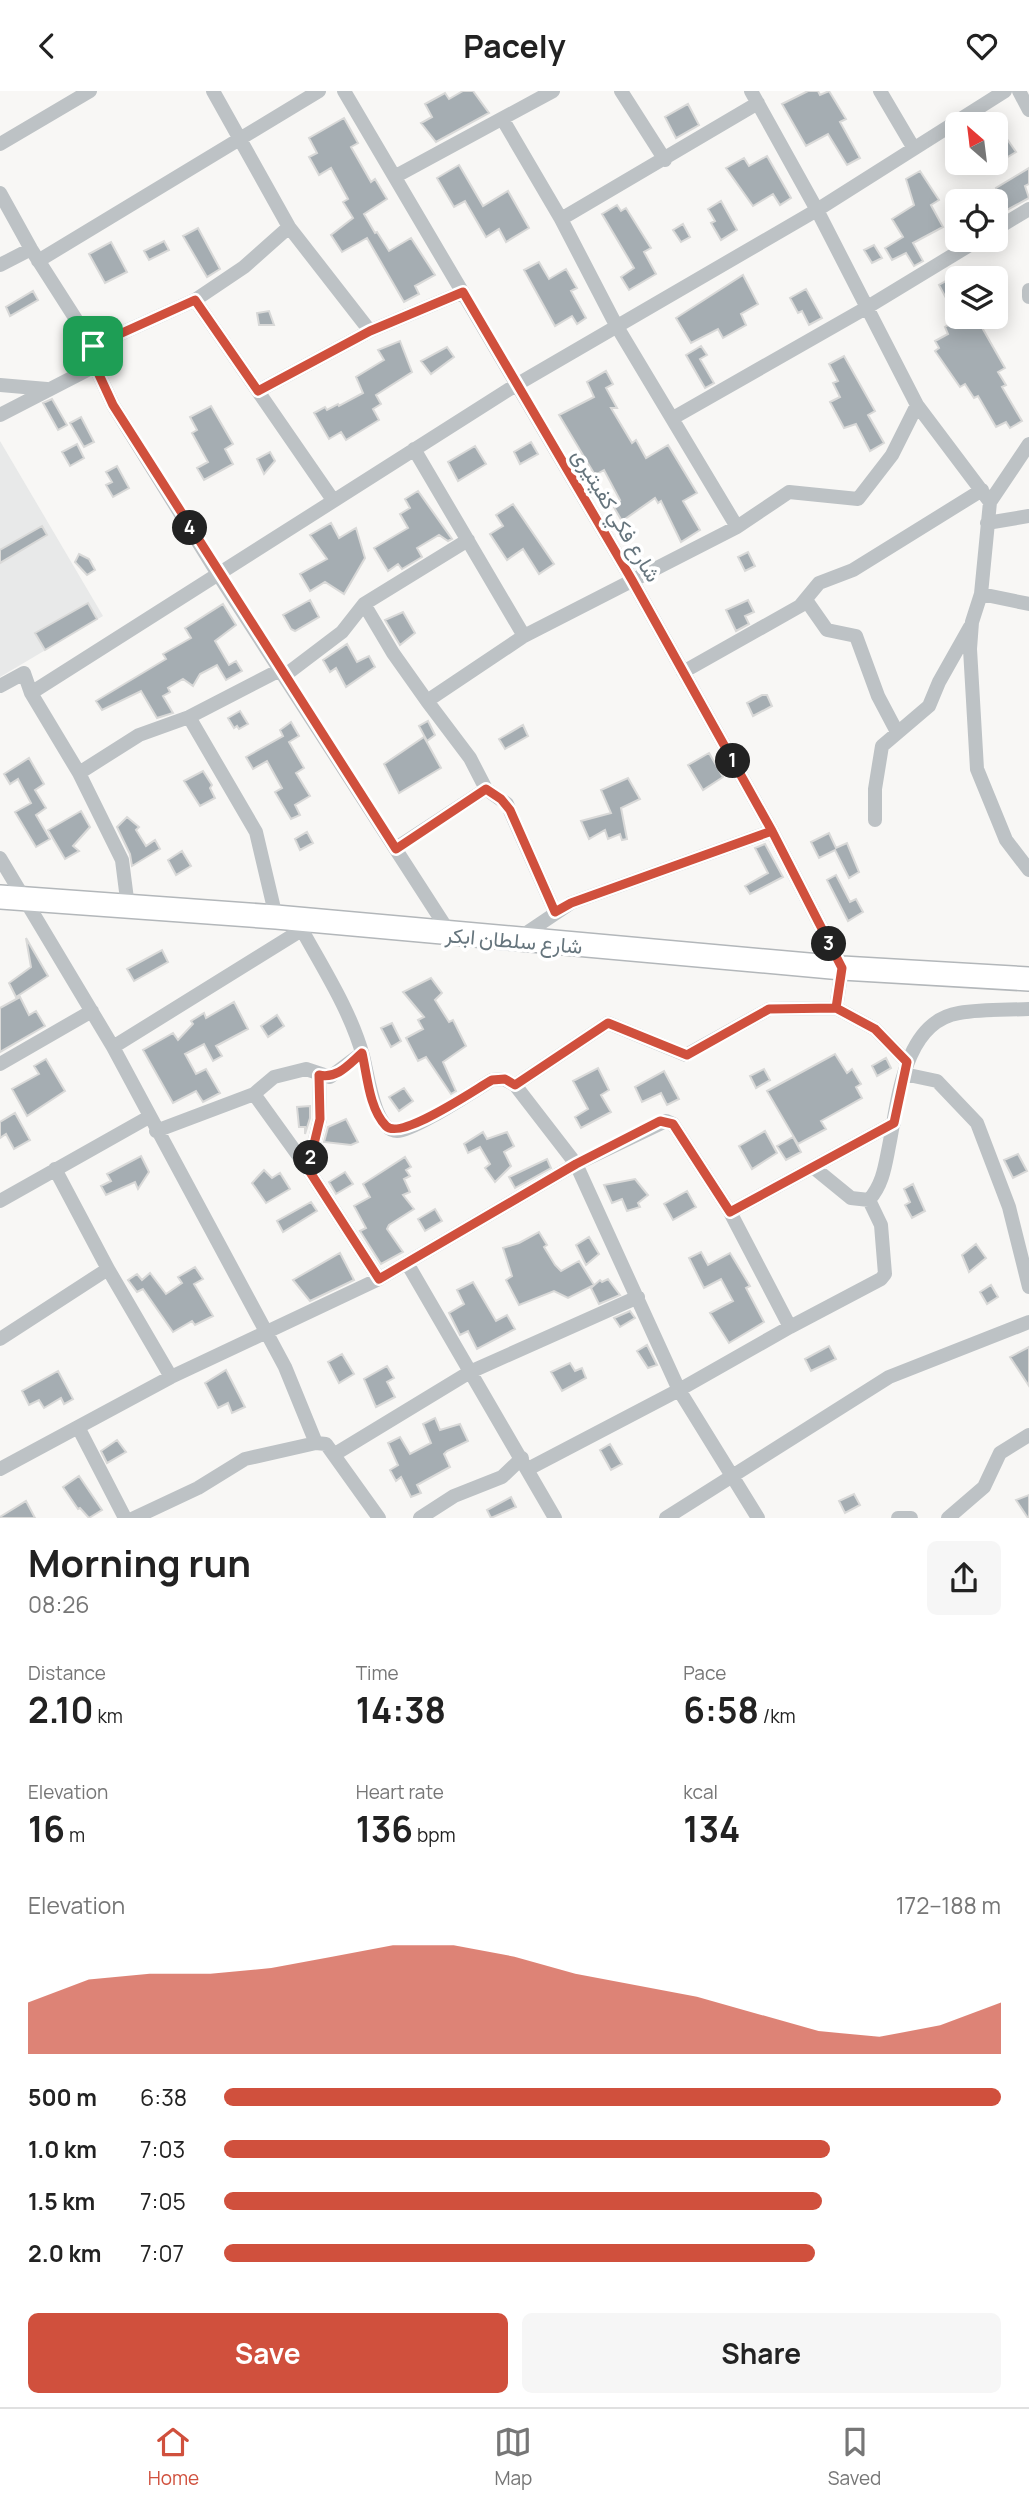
<!DOCTYPE html>
<meta charset="utf-8">
<style>
:root{--surface:#fff;--page:#f6f6f6;--text:#222;--muted:#767676;--line:#e0e0e0;--accent:#d0503d}
body{margin:0;font-family:Manrope,Vazirmatn,sans-serif;background:var(--page);color:var(--text);height:100vh;display:flex;flex-direction:column;font-size:26px;white-space:nowrap}
*{box-sizing:border-box;margin:0}
p{font-size:23px;color:var(--muted)}
.icon{flex:none;width:38px;height:38px;fill:none;stroke:currentColor;stroke-width:2;stroke-linecap:round;stroke-linejoin:round}
.map{position:relative;height:1427px;overflow:hidden}
.side{display:flex;flex-direction:column;background:var(--surface);flex:1}
.side>*{flex:none}
.needle{width:46px;rotate:332deg}
.tools{position:absolute;left:945px;top:21px;display:grid;gap:14px}
.tools a{display:grid;place-items:center;width:63px;height:63px;border-radius:10px;background:var(--surface);box-shadow:0 4px 18px #0003;font-size:35px}
.pin{position:absolute;display:grid;place-items:center;width:60px;height:60px;color:#fff;margin:-30px;border-radius:14px;box-shadow:0 4px 10px #0006}
.km{position:absolute;width:35px;height:35px;margin:-18px;border-radius:50%;background:#222;color:#fff;font-size:19px;line-height:35px;text-align:center}
.round{display:grid;place-items:center;flex:none;width:74px;height:74px;border-radius:10px;background:var(--page)}
.head{display:flex;align-items:center;justify-content:space-between;height:119px;padding:0 28px}
h1{font-size:38px;font-weight:700;line-height:52px}
.metrics{display:grid;grid-template-columns:repeat(3,1fr);gap:10px;height:119px;padding:7px 28px}
.metrics div{display:grid;align-content:center}
.metrics b{font-size:35px;font-weight:700}
.metrics small{font-size:19px;font-weight:400}
.metrics p{font-size:19px}
.chart{height:196px;padding:14px 28px}
.chart p{display:flex;justify-content:space-between}
.chart svg{width:100%;height:126px;margin-top:7px;fill:var(--accent);opacity:.7}
.button{display:flex;gap:14px;margin-top:auto;padding:14px 28px}
.button a{flex:1;height:80px;border-radius:10px;background:var(--accent);color:#fff;font-size:28px;font-weight:700;line-height:80px;text-align:center}
.button a+a{background:var(--page);color:var(--text)}
ul{padding:0 28px;list-style:none;font-size:23px}
li{display:grid;grid-template-columns:112px 84px 1fr;align-items:center;height:52px}
li i{height:18px;border-radius:9px;background:var(--accent)}
header{display:flex;justify-content:space-between;align-items:center;height:91px;padding:0 28px;background:var(--surface);font-size:32px;font-weight:700}
.menu{display:flex;justify-content:space-around;align-items:center;height:98px;border-top:2px solid var(--line);background:var(--surface);font-size:19px;color:var(--muted)}
.menu a{display:grid;justify-items:center;gap:4px}
.menu .selected{color:var(--accent)}
.map>svg:first-child{display:block}
</style>
<header><svg class="icon" aria-label="back" viewBox="0 0 24 24"><path d="M15 5l-7 7 7 7"/></svg>Pacely<svg class="icon" aria-label="heart" viewBox="0 0 24 24"><path d="M12 20l-8-8c-3-5 5-10 8-4 3-6 11-1 8 4z"/></svg></header>
<div class="map">
<svg width="1029" height="1427" viewBox="0 0 1029 1427">
<rect width="100%" height="100%" fill="#f8f7f5"/>
<!-- built -->
<path fill="#e8e9e9" d="M0 350 103 525 0 586Z"/>
<!-- building -->
<path fill="#a5adb2" stroke="#d9d9d8" stroke-width="2" d="M463 0H473L489 22 436 51 421 32 432 26 425 13 445 2 449 8Z
M808 0H818L820 4 829 0 846 28 840 31 860 67 847 74 828 43 806 55 782 13Z
M688 13 699 34 676 47 665 26Z
M344 27 358 52 351 56 371 91 375 88 387 108 364 123 375 142 377 141 389 160 411 147 435 184 415 195 419 203 404 211 367 147 342 161 331 144 353 127 343 111 348 108 331 77 319 84 309 66 317 62 309 47Z
M1007 48 1016 61 996 73V55Z
M767 65 791 107 780 114 773 103 753 115 726 77 744 67 749 75Z
M459 74 483 115 508 100 529 137 506 151 499 138 486 146 465 110 454 116 437 87Z
M1029 77V93L1025 95 1029 107 1007 119 996 97Z
M920 80 939 109 931 114 943 136 913 152 923 170 914 175 906 162 892 169 885 157 903 146 892 128 914 114 906 88Z
M721 110 737 139 721 149 711 132 715 130 708 118Z
M617 114 621 120 626 117 651 157 644 161 656 183 629 199 621 186 634 177 602 123Z
M683 133 690 146 681 151 673 139Z
M198 137 220 178 207 186 183 145Z
M164 150 169 159 149 169 144 160Z
M111 151 127 181 105 192 89 163Z
M874 154 882 167 872 172 864 159Z
M539 171 549 188 566 178 577 197 571 200 586 227 577 233 572 225 555 235 524 179Z
M743 184 758 213 741 223 746 234 723 247 718 238 691 252 676 227Z
M953 186 957 201 946 207 939 194Z
M806 198 822 227 809 234 802 220 798 222 790 207Z
M33 200 38 209 10 225 6 216Z
M269 220 274 234H259L257 222Z
M962 226H976L1005 277 998 281 1006 294 1002 296 1022 330 1010 337 1006 331 996 336 978 305 974 307 965 293 960 296 935 260 939 257 935 250 948 243 945 236Z
M400 250 412 281 376 304 381 313 373 318 379 329 346 349 341 341 329 348 314 322 325 316 327 319 338 313 339 315 363 302 356 286 384 269 378 259Z
M701 255 707 264 700 268 714 292 705 297 686 264Z
M447 256 454 266 431 283 421 270Z
M844 265 875 320 868 324 884 352 870 360 856 333 844 337 830 311 840 306 833 292 838 290 829 273Z
M606 280 613 293 606 297 617 317H611L632 352 636 349 646 367 668 354 697 402 683 410 700 439 681 451 661 410 658 412 655 407 622 430 612 413 620 409 604 379 595 384 559 324 594 306 587 291Z
M52 308 67 334 58 339 43 312Z
M211 315 233 353 225 358 233 373 204 389 197 377 208 371 192 342 197 339 190 326Z
M81 326 94 351 84 356 70 332Z
M531 351 538 363 520 373 514 361Z
M77 353 84 367 70 375 62 361Z
M475 355 486 373 458 390 448 371Z
M270 361 275 370 264 383 257 368Z
M117 375 129 397 113 406 106 394 112 391 106 381Z
M418 400 452 448 448 450 439 444 417 457 422 466 402 478 398 473 388 480 374 457 408 437 400 423 410 417 405 408Z
M513 413 554 473 539 483 523 458 507 469 490 443 503 435 496 424Z
M331 432 339 447 356 437 365 467 344 503 325 491 310 500 300 483 327 468 310 444Z
M42 435 47 444 0 472V459Z
M748 461 755 475 745 480 738 466Z
M79 463 89 468 95 479 87 484 75 471Z
M310 509 319 526 295 540 291 538 283 524Z
M748 509 754 521 745 525 749 533 736 540 726 519Z
M88 512 97 528 45 559 35 542Z
M223 513 236 534 215 550 229 574 236 570 242 580 226 589 217 574 200 583 193 595 183 588 168 597 170 601 163 605 173 622 157 627 141 600 102 619 96 610 166 568 163 563 191 547 185 537Z
M403 521 415 542 400 554 385 529Z
M347 553 357 571 369 565 375 576 346 596 336 577 330 581 323 569Z
M762 604H767L772 615 753 625 747 612Z
M240 620 248 633 239 638 237 635 234 637 228 627Z
M428 630 435 644 427 650 419 635Z
M291 631 299 645 289 651 304 677 296 682 310 705 295 714 300 724 291 728 275 701 282 697 267 670 253 678 246 666 283 645 280 639Z
M523 634 528 645 505 658 499 648Z
M424 646 441 677 399 702 384 673Z
M709 662 723 686 703 699 688 674Z
M29 667 44 693 35 699 46 717 36 724 50 748 36 756 15 721 31 712 18 688 10 693 4 683Z
M203 680 212 694 210 697 215 707 200 715 184 690Z
M628 687 640 708 621 717 627 748 622 749 620 743 608 748 605 739 589 748 581 730 611 722 601 699Z
M81 720 90 736 73 755 79 760 65 768 48 739Z
M127 726 139 736 136 739 146 755 155 749 160 758 132 775 130 763 117 736Z
M307 741 313 752 300 759 295 748Z
M829 742 836 757 847 752 859 781 849 787 835 759 819 767 811 751Z
M765 753 783 786 750 803 745 795 768 782 755 757Z
M182 760 191 775 176 784 168 769Z
M836 784 850 811 856 808 863 821 848 830 827 789Z
M26 847 48 885 16 906 9 892 31 876Z
M162 859 168 871 134 890 127 878Z
M431 887 442 902 435 909 449 931 453 929 466 955 443 971 456 1000 451 1003 426 966 418 970 406 947 423 938 418 929 424 926 403 901Z
M20 906 29 924 36 920 45 935 0 961V917Z
M234 911 248 938 216 955 222 965 213 970 204 953 185 963 196 983 206 978 220 1002 203 1011 196 1000 173 1012 143 959 173 942 178 949 193 933 191 930 204 922 206 927Z
M277 924 284 935 268 946 261 935Z
M392 932 401 950 391 956 381 937Z
M835 963 847 982 852 978 861 993 856 996 862 1007 821 1030 826 1038 798 1053 767 1000Z
M886 967 891 977 877 985 872 975Z
M46 968 65 1000 27 1025 12 998 39 983 34 975Z
M598 977 609 999 601 1004 611 1021 581 1037 575 1026 588 1018 573 990Z
M764 978 770 989 756 997 750 985Z
M664 980 679 1008 667 1014 661 1002 642 1011 635 996Z
M404 997 413 1010 399 1020 389 1006Z
M310 1015V1027L305 1043V1036H299L297 1016Z
M15 1022 30 1049 14 1058 6 1043 0 1047V1031Z
M346 1028 358 1051 351 1054 324 1051 328 1036Z
M765 1040 777 1062 752 1078 739 1055Z
M483 1041 487 1048 507 1041 514 1055 504 1061 511 1075 495 1091 485 1077 490 1073 480 1056 468 1062 464 1053Z
M793 1046 801 1061 786 1069 777 1055Z
M1018 1063 1027 1080 1013 1087 1004 1069Z
M141 1065 149 1081 138 1098 135 1091 106 1104 101 1095 111 1090 107 1083Z
M405 1066 411 1076 406 1079 410 1085 404 1088 410 1101 403 1104 414 1118 389 1134 387 1138 403 1161 381 1173 360 1140 366 1137 354 1115 370 1106 363 1093Z
M547 1068 551 1077 515 1097 509 1086Z
M264 1079 272 1087 280 1082 290 1098 266 1112 252 1092Z
M345 1081 353 1093 336 1103 329 1091Z
M635 1088 648 1104 638 1112 640 1116 627 1120 622 1108 612 1112 604 1094Z
M913 1093 925 1120 912 1127 905 1114 910 1111 904 1098Z
M687 1100 696 1116 673 1129 664 1113Z
M311 1111 317 1120 283 1141 277 1130Z
M435 1118 442 1130 425 1140 418 1128Z
M539 1141 547 1154 544 1156 555 1174 561 1180 579 1170 594 1194 568 1207 554 1200 519 1214 506 1189 512 1185 503 1157 519 1152Z
M589 1146 599 1163 586 1174 576 1154Z
M976 1153 986 1167 969 1181 962 1164Z
M701 1161 708 1174 730 1162 750 1195 746 1197 764 1231 729 1252 710 1222 733 1210 721 1188 704 1197 689 1167Z
M340 1162 354 1189 310 1210 293 1189Z
M195 1176 203 1188 194 1193 213 1225 195 1234 192 1230 173 1241 143 1198 137 1201 128 1189 137 1183 142 1189 150 1182 166 1203 182 1192 178 1186Z
M608 1188 620 1204 599 1213 591 1197 600 1189 602 1191Z
M473 1191 496 1230 507 1224 515 1238 477 1258 468 1240 460 1244 449 1222 464 1213 457 1199Z
M991 1194 998 1206 987 1213 980 1201Z
M630 1220 635 1227 620 1236 614 1227Z
M647 1254 657 1274 648 1277 637 1260Z
M829 1255 836 1268 811 1280 805 1268Z
M1029 1256V1295L1010 1266Z
M342 1263 354 1283 339 1292 328 1271Z
M570 1272 575 1280 582 1277 586 1287 562 1300 551 1281Z
M387 1275 394 1287 387 1291 395 1306 376 1316 364 1288Z
M226 1279 245 1316 232 1322 228 1312 218 1317 205 1292Z
M58 1280 73 1308 64 1313 61 1307 44 1317 39 1309 29 1314 22 1300Z
M435 1327 440 1339 460 1333 468 1350 447 1360 444 1363 450 1376 417 1394 421 1402 411 1406 401 1386 396 1390 390 1379 398 1374 388 1352 400 1346 410 1363 431 1352 423 1333Z
M117 1349 126 1361 107 1372 101 1360Z
M610 1353 622 1373 611 1379 600 1359Z
M79 1385 102 1419 89 1427 80 1417 78 1418 63 1396Z
M854 1403 860 1414 845 1422 839 1410Z
M1029 1404V1427H1028L1016 1409Z
M511 1406 516 1416 491 1427 487 1419Z
M26 1410 35 1427H0V1426Z"/>
<g fill="none" stroke-linecap="round" stroke-linejoin="round">
<defs>
<path id="trunk" d="M0 806 276 826 842 877 1029 888"/>
</defs>
<!-- trunk casing -->
<use href="#trunk" stroke="#b3b7ba" stroke-width="26"/>
<!-- minor -->
<path stroke="#bdc2c5" stroke-width="14" d="M213 0 289 136 370 240 463 201
M344 0 632 489 772 740 842 877 836 917
M621 0 665 69
M751 0 817 119 917 314 990 411
M880 0 913 56
M1019 0 1029 19
M503 29 561 128 616 234 737 436
M0 53 90 0
M396 85 553 0
M0 102 31 158 93 255 95 275 113 314 218 483 451 844
M561 128 758 12
M996 138 1029 118
M38 170 319 0
M0 174 31 158
M1029 199V206
M195 209 333 409
M93 255 195 209 244 176 289 136
M0 294 47 298
M258 300 370 240
M0 324 95 275
M673 327 866 217 978 149
M1029 353 990 411 981 503 972 531 970 558 977 678 1006 749 1029 779
M414 358 524 545 737 436 789 401 858 408 892 364 917 314
M987 432 1029 425
M981 503 1029 513
M806 509 827 539 856 545 878 605 897 641
M364 513 393 562 427 610 524 545
M683 581 800 515 819 492 853 479 982 399
M284 585 342 541 364 513 468 449
M0 595 24 582 31 602 79 682 122 769 128 816
M31 602 516 294 817 119 1005 0
M427 610 470 667 486 698 507 713 555 821
M189 626 256 741 276 826
M79 682 139 644 189 626 280 579
M875 729V698L882 655 929 615 939 591 970 536
M396 757 486 698
M0 767 113 956 285 1276 316 1352 326 1353 379 1427
M302 839C324 879 351 921 363 965 368 983 374 1040 397 1040 414 1040 475 999 492 989L504 988 515 994 576 1073 679 1299 758 1427
M516 849 571 812 772 740
M113 956 308 835
M0 973 92 920
M904 983 937 990 977 1032 1009 1116 1029 1196
M515 994 608 932 686 964 769 918 836 917 875 938 907 971
M254 1003 308 1078 379 1188
M156 1040 254 1003 274 986 306 978 330 986 362 962
M813 1076 851 1107 869 1109C883 1093 885 1075 889 1055 898 1011 903 931 959 922 982 918 1006 919 1029 918
M55 1078 108 1178 171 1286
M308 1078 320 1028 319 984
M0 1110 149 1026
M730 1121 894 1032
M407 1172 555 1427
M790 1236 881 1188 885 1183 881 1134 869 1109
M0 1248 108 1178
M78 1336 125 1427
M335 1363 470 1281 638 1206
M0 1378 171 1286 379 1188 576 1073 666 1030 673 1033 730 1121 790 1236 679 1299 528 1378
M134 1427 198 1397 245 1368 316 1352
M420 1427 454 1405 502 1386 522 1367
M666 1427 889 1286 1029 1231
M898 1427H911
M948 1427 984 1396 1000 1362 1029 1344"/>
<!-- trunk -->
<use href="#trunk" stroke="#fff" stroke-width="23"/>
</g>
<g fill="none" stroke-linecap="round" stroke-linejoin="round">
<defs>
<path id="route" d="M93 255 195 209 258 300 370 240 463 201 632 489 772 740 842 877 836 917 769 918 687 964 608 932 515 994 505 988 492 989C474 999 401 1050 386 1035 369 1018 367 983 362 962 349 973 338 988 319 984L320 1028 308 1078 379 1188 576 1073 660 1030 673 1033 730 1121 894 1032 907 971 875 938 836 917 842 877 772 740 571 812 555 821 510 719 501 708 486 698 396 758 113 314 95 275 93 255"/>
</defs>
<!-- route casing -->
<use href="#route" stroke="#fff" stroke-width="14"/>
<!-- route -->
<use href="#route" stroke="#d0503d" stroke-width="9"/>
</g>
<g text-anchor="middle" dominant-baseline="central" stroke-width="7" stroke-linejoin="round" paint-order="stroke">
<!-- street labels -->
<g font-size="21" fill="#66757d" stroke="#fff">
<text transform="translate(617 424) rotate(59)">شارع فكي كفيتيرى</text>
<text transform="translate(514 849) rotate(5)">شارع سلطان ابكر</text>
</g>
</g>
</svg>
<div class="tools">
<a><svg class="needle" viewBox="-14 -14 28 28"><path d="M0-13l5 13h-10z" fill="#e53935"/><path d="M0 13l5-13h-10z" fill="#767676"/></svg></a>
<a><svg class="icon" aria-label="locate" viewBox="0 0 24 24"><circle cx="12" cy="12" r="6"/><path d="M12 2v4M12 18v4M2 12h4M18 12h4"/></svg></a>
<a><svg class="icon" aria-label="layers" viewBox="0 0 24 24"><path d="M12 4l9 5-9 5-9-5zM3 14l9 5 9-5"/></svg></a>
</div>
<div class="pin" style="left:93px;top:255px;background:#1e9e55"><svg class="icon" aria-label="arrive" viewBox="0 0 24 24"><path d="M6 21V4h12l-3 4 3 4H6"/></svg></div>
<b class="km" style="left:733px;top:670px">1</b>
<b class="km" style="left:311px;top:1067px">2</b>
<b class="km" style="left:829px;top:853px">3</b>
<b class="km" style="left:190px;top:437px">4</b>
</div>
<section class="side">
<div class="head"><div><h1>Morning run</h1><p>08:26</p></div><a class="round"><svg class="icon" aria-label="share" viewBox="0 0 24 24"><path d="M12 15V3M7 8l5-5 5 5M5 13v7h14v-7"/></svg></a></div>
<div class="metrics">
<div><p>Distance</p><b>2.10<small> km</small></b></div>
<div><p>Time</p><b>14:38</b></div>
<div><p>Pace</p><b>6:58<small> /km</small></b></div>
</div>
<div class="metrics">
<div><p>Elevation</p><b>16<small> m</small></b></div>
<div><p>Heart rate</p><b>136<small> bpm</small></b></div>
<div><p>kcal</p><b>134</b></div>
</div>
<div class="chart"><p><span>Elevation</span>172–188 m</p>
<svg viewBox="0 0 160 44" preserveAspectRatio="none"><path d="M0 44V26L10 18L20 16L30 16L40 14L50 10L60 6L70 6L80 10L90 16L100 20L110 24L120 30L130 36L140 38L150 34L160 26V44z"/></svg>
</div>
<ul>
<li><b>500 m</b>6:38<i style="width:100%"></i></li>
<li><b>1.0 km</b>7:03<i style="width:78%"></i></li>
<li><b>1.5 km</b>7:05<i style="width:77%"></i></li>
<li><b>2.0 km</b>7:07<i style="width:76%"></i></li>
</ul>
<div class="button"><a>Save</a><a>Share</a></div>
</section>
<nav class="menu">
<a class="selected"><svg class="icon" aria-label="home" viewBox="0 0 24 24"><path d="M3 11l9-7 9 7M6 9v11h12V9"/></svg>Home</a>
<a><svg class="icon" aria-label="map" viewBox="0 0 24 24"><path d="M3 6l6-2 6 2 6-2v14l-6 2-6-2-6 2zM9 4v14M15 6v14"/></svg>Map</a>
<a><svg class="icon" aria-label="saved" viewBox="0 0 24 24"><path d="M7 4h10v16l-5-4-5 4z"/></svg>Saved</a>
</nav>
